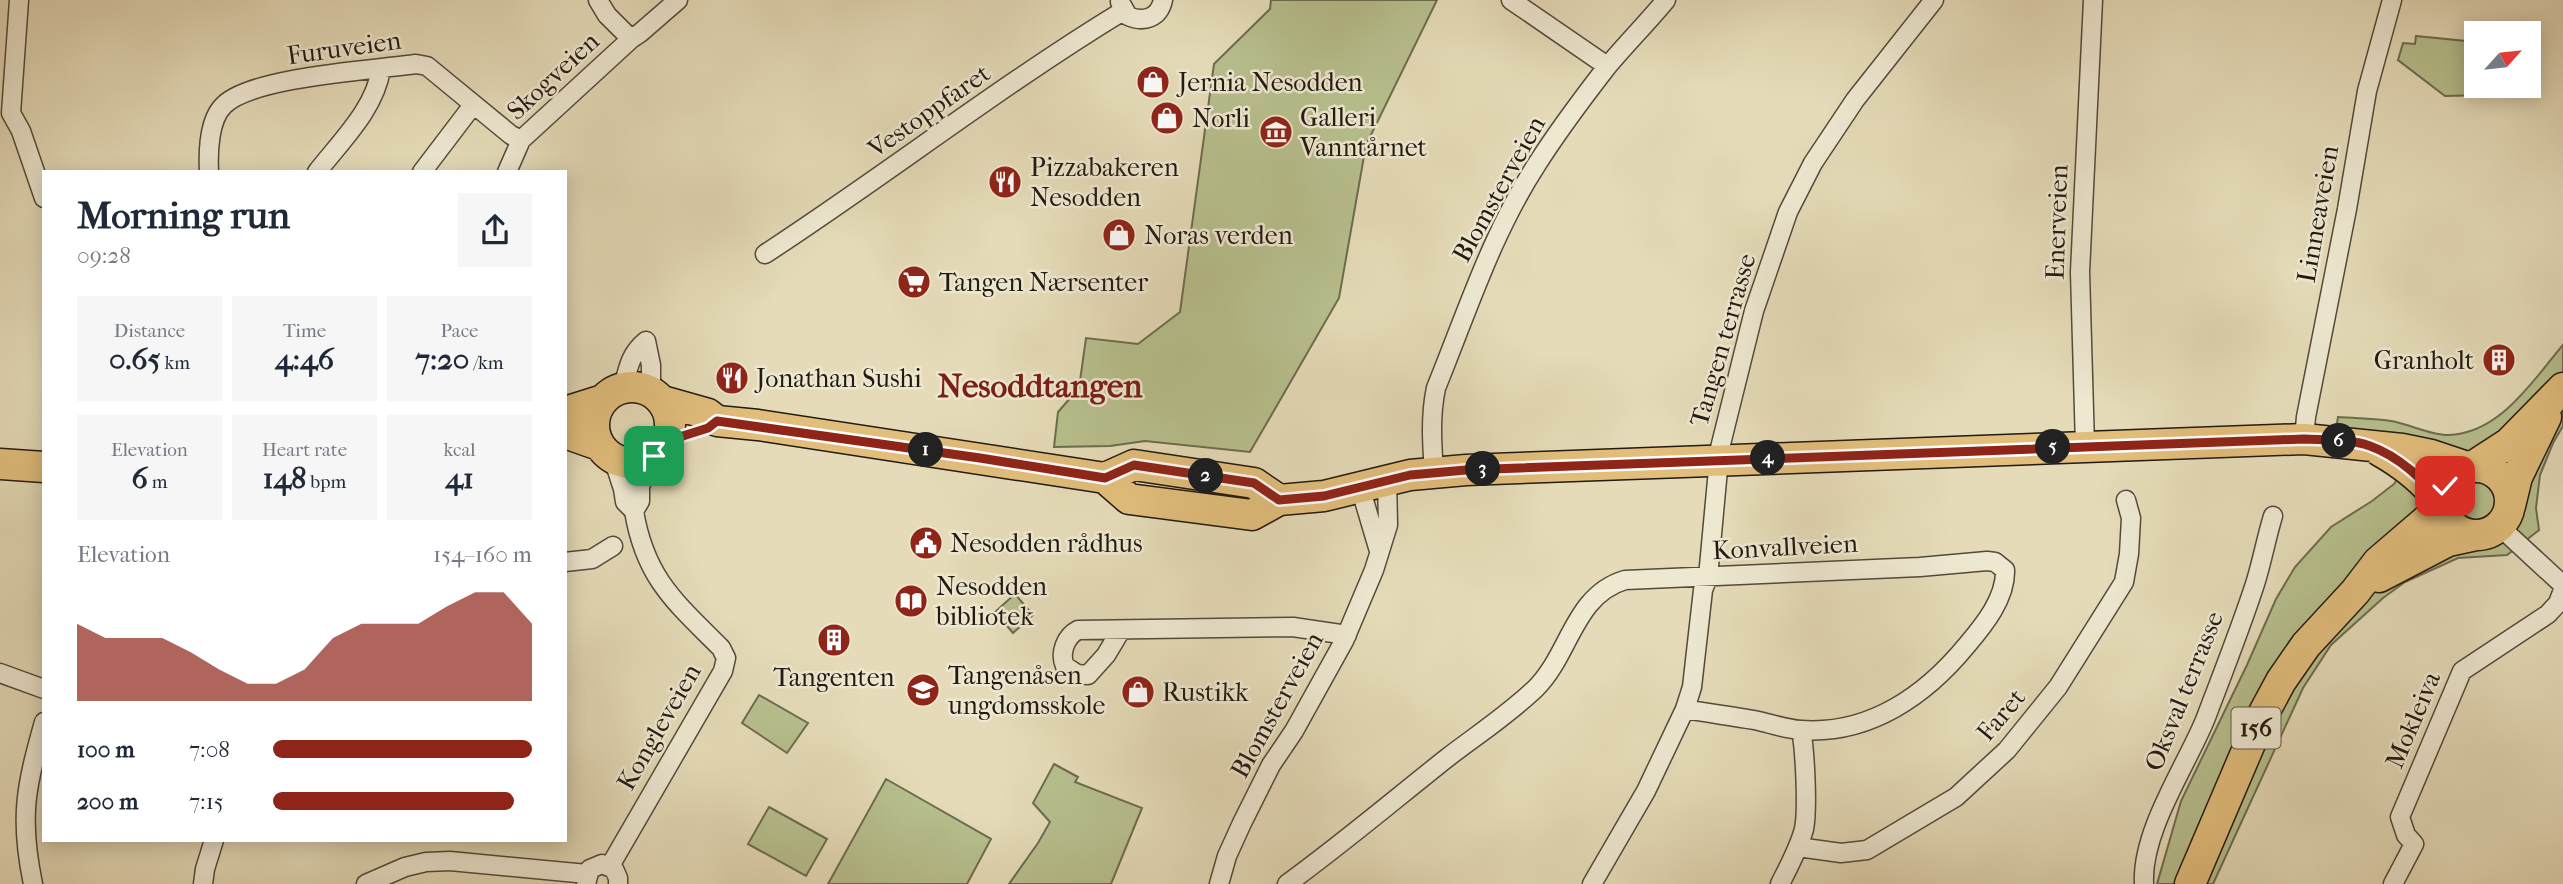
<!DOCTYPE html>
<meta charset="utf-8">
<style>
:root{--surface:#fff;--page:#f6f6f7;--text:#1f2937;--muted:#747a83;--accent:#8f2418}
body{margin:0;font-family:"IM FELL French Canon",serif;background:var(--page);color:var(--text);height:100vh;display:flex;flex-direction:column;font-size:26px;white-space:nowrap}
*{box-sizing:border-box;margin:0}
p{font-size:23px;color:var(--muted)}
.icon{flex:none;width:38px;height:38px;fill:none;stroke:currentColor;stroke-width:2;stroke-linecap:round;stroke-linejoin:round}
.map{position:relative;flex:1;overflow:hidden}
.sheet{position:absolute;left:42px;top:170px;width:525px;height:672px;display:flex;flex-direction:column;background:var(--surface);border-radius:0px;box-shadow:0 4px 18px #0003}
.sheet>*{flex:none}
.needle{width:46px;rotate:63deg}
.buttons{position:absolute;left:2464px;top:21px;display:grid;gap:14px}
.buttons a{display:grid;place-items:center;width:77px;height:77px;border-radius:0px;background:var(--surface);box-shadow:0 4px 18px #0003;font-size:35px}
.pin{position:absolute;display:grid;place-items:center;width:60px;height:60px;color:#fff;margin:-30px;border-radius:14px;box-shadow:0 4px 10px #0006}
.km{position:absolute;width:35px;height:35px;margin:-18px;border-radius:50%;background:#222;color:#fff;font-size:19px;line-height:35px;text-align:center}
.round{display:grid;place-items:center;flex:none;width:74px;height:74px;border-radius:0px;background:var(--page)}
.headline{display:flex;align-items:center;justify-content:space-between;height:119px;padding:0 35px}
h1{font-size:38px;font-weight:700;line-height:52px}
.figures{display:grid;grid-template-columns:repeat(3,1fr);gap:10px;height:119px;padding:7px 35px}
.figures div{display:grid;align-content:center;border-radius:0px;background:var(--page);text-align:center}
.figures b{font-size:30px;font-weight:700}
.figures small{font-size:19px;font-weight:400}
.figures p{font-size:19px}
.chart{height:196px;padding:14px 35px}
.chart p{display:flex;justify-content:space-between}
.chart svg{width:100%;height:126px;margin-top:7px;fill:var(--accent);opacity:.7}
ul{padding:0 35px;list-style:none;font-size:23px}
li{display:grid;grid-template-columns:112px 84px 1fr;align-items:center;height:52px}
li i{height:18px;border-radius:9px;background:var(--accent)}
.map>svg:first-child{display:block}
</style>
<div class="map">
<svg width="2563" height="884" viewBox="0 0 2563 884">
<rect width="100%" height="100%" fill="#e5dbb8"/>
<filter id="stains"><feTurbulence type="fractalNoise" baseFrequency=".00286" numOctaves="4"/><feColorMatrix values="0 0 0 0 .2 0 0 0 0 .09 0 0 0 0 .02 0 0 0 .5 -.17"/></filter>
<radialGradient id="worn" r=".72"><stop offset=".6" stop-color="#630" stop-opacity="0"/><stop offset="1" stop-color="#630" stop-opacity=".3"/></radialGradient>
<!-- green -->
<path fill="#b7bf8d" stroke="#6c6c4f" stroke-width="2" d="M1271 0H1437L1366 145 1339 298 1250 452 1145 441 1110 446 1054 447 1058 412 1079 388 1086 338 1138 344 1180 312 1214 64 1270 9Z
M2416 36 2476 42V86H2492L2488 95 2445 96 2398 60 2403 43 2415 44Z
M2563 345V426L2553 443 2540 475 2536 508 2539 530 2507 555 2458 558 2405 582 2383 598 2331 645 2303 688 2213 884H2157L2181 801 2247 665 2276 599 2295 567 2331 527 2372 501 2394 484 2400 474 2379 463 2332 453 2338 417C2355 418 2374 418 2391 421 2409 424 2430 435 2448 435 2500 434 2533 380 2563 345Z
M1015 594 1033 615 1013 633 995 612Z
M759 695 808 723 787 753 742 723Z
M1054 764 1078 777 1075 782 1142 808 1111 884H1009L1038 843 1050 822 1033 803Z
M886 779 991 839 967 884H828Z
M769 807 827 839 806 876 748 844Z"/>
<g fill="none" stroke-linecap="round" stroke-linejoin="round">
<defs>
<path id="street" d="M19 0 11 113 21 131 44 198
M598 0 607 15 631 39
M1511 0 1607 66
M1120 2 1128 16C1144 23 1159 18 1163 0
M209 172C208 152 209 119 224 105 252 77 373 70 416 64L427 66 511 135 521 140
M317 172C341 141 375 109 381 69
M422 172 473 105
M507 172 521 140 631 39 640 33 678 0
M765 254C886 175 1000 86 1123 11
M623 388C628 368 630 354 646 341L651 365V392
M2304 439 2306 417 2347 209 2367 91 2392 0
M2085 446 2080 272 2093 0
M613 458 623 489 625 502 634 511
M1434 473C1432 444 1430 416 1436 388 1467 312 1492 233 1537 164 1558 131 1582 99 1606 68 1625 45 1647 23 1666 0
M1360 487 1379 551
M2499 526 2563 585
M565 562 592 559 613 546
M1121 630 1106 655 1088 675 1077 674 1065 666C1059 653 1066 636 1078 630L1293 627 1347 635
M0 673 44 689
M1798 847 1841 853 1867 850 1956 797 2007 750 2058 687 2124 582 2129 554 2131 518 2126 500
M610 866 723 671 726 658 721 648C675 602 645 578 634 511L640 501V486L654 456
M33 884C19 817 26 786 44 722
M203 884 205 869 214 840
M366 884 405 867 426 862 450 861 587 874
M586 884 590 869 602 864 614 869 618 878V884
M1219 884 1227 856 1242 823 1271 765 1294 731 1344 641 1374 570 1388 525 1387 479
M1287 884C1342 844 1394 800 1447 758 1477 735 1509 714 1536 688 1570 654 1574 595 1625 580L1920 567 1987 561 1995 562 2005 570C2006 598 1984 625 1967 645 1926 695 1870 735 1801 730 1785 729 1769 723 1754 720 1731 716 1707 713 1685 709
M1592 884 1646 791 1685 709 1692 687 1703 590 1708 577 1720 448 1754 311 1788 212 1813 163 1855 100 1934 0
M1780 884C1789 866 1799 848 1804 829 1808 809 1805 750 1801 730
M2144 884C2141 832 2185 768 2205 720 2222 675 2240 630 2255 584 2262 562 2266 539 2273 516
M2393 884 2414 844 2406 835 2400 817 2462 671 2548 614 2558 603 2563 590"/>
<path id="primary" d="M594 425a38 38 0 1 1 76 0a38 38 0 1 1-76 0Z
M662 401 708 414 717 421 758 425 1105 478 1129 499 1252 515 1279 500 1324 496 1410 475 1466 470 2304 439 2402 449 2431 455 2467 467
M565 412 603 400
M565 433 599 445
M2380 451C2405 465 2425 481 2442 504
M0 464 44 467
M2442 501a34 34 0 1 1 68 0a34 34 0 1 1-68 0Z
M2472 467 2509 443 2563 388
M1105 478 1134 465 1254 483 1279 500
M2510 506 2517 477 2546 417
M2379 577 2448 541 2476 535
M2190 884 2260 720 2281 681 2306 645 2355 592 2378 562 2442 507"/>
</defs>
<!-- street casing -->
<use href="#street" stroke="#534a3b" stroke-width="21"/>
<!-- primary casing -->
<use href="#primary" stroke="#221911" stroke-width="33"/>
<!-- street -->
<use href="#street" stroke="#eee8d1" stroke-width="18"/>
<!-- primary -->
<use href="#primary" stroke="#e2be7c" stroke-width="30"/>
</g>
<g fill="none" stroke-linecap="round" stroke-linejoin="round">
<defs>
<path id="route" d="M654 456 667 441 708 428 717 421 980 458 1105 478 1134 465 1254 483 1279 500 1324 496 1410 475 1466 470 2304 439C2325 440 2350 439 2370 446 2398 456 2425 480 2442 504L2445 486"/>
</defs>
<!-- route casing -->
<use href="#route" stroke="#fff" stroke-width="14"/>
<!-- route -->
<use href="#route" stroke="#8f2418" stroke-width="9"/>
</g>
<!-- icons -->
<defs>
<symbol id="shop-disc" viewBox="-11 -11 22 22"><circle r="9.5" fill="#8f2418" stroke="#eee8d1"/><path d="M-5-2.5h2.3a2.7 3.5 0 0 1 5.4 0H5L5.5 6h-11ZM-1.5-2.5h3a1.5 2.3 0 0 0-3 0Z" fill="#fff"/></symbol>
<symbol id="museum-disc" viewBox="-11 -11 22 22"><circle r="9.5" fill="#8f2418" stroke="#eee8d1"/><path d="M0-6L6-3V-2H-6V-3ZM-5-1h2V3h-2ZM-1-1h2V3h-2ZM3-1h2V3H3ZM-6 4H6V6H-6Z" fill="#fff"/></symbol>
<symbol id="restaurant-disc" viewBox="-11 -11 22 22"><circle r="9.5" fill="#8f2418" stroke="#eee8d1"/><path d="M-5-6h1v4h1v-4h1v4h1v-4h1v5L-1.5 .5V6h-2V.5L-5-1ZM5-6V6H3V1.5H1.5Q1.5-4 5-6Z" fill="#fff"/></symbol>
<symbol id="supermarket-disc" viewBox="-11 -11 22 22"><circle r="9.5" fill="#8f2418" stroke="#eee8d1"/><path d="M-6-5.5h2.5l.6 2H6L4.5 2H-2.5L-4.4-4H-6ZM-1.5 3.2a1.3 1.3 0 1 0 .1 0ZM3 3.2a1.3 1.3 0 1 0 .1 0Z" fill="#fff"/></symbol>
<symbol id="building-disc" viewBox="-11 -11 22 22"><circle r="9.5" fill="#8f2418" stroke="#eee8d1"/><path d="M-4-6H4V6H1V3H-1V6H-4ZM-2.5-4.3h1.7v1.8h-1.7ZM.8-4.3h1.7v1.8H.8ZM-2.5-1h1.7V.8h-1.7ZM.8-1h1.7V.8H.8Z" fill="#fff"/></symbol>
<symbol id="civic-disc" viewBox="-11 -11 22 22"><circle r="9.5" fill="#8f2418" stroke="#eee8d1"/><path d="M-.6-6.5H3V-4.5H.6V-3L4-1V1h2V6H-6V1h2V-1L-.6-3ZM-1.2 2.5V6h2.4V2.5Z" fill="#fff"/></symbol>
<symbol id="library-disc" viewBox="-11 -11 22 22"><circle r="9.5" fill="#8f2418" stroke="#eee8d1"/><path d="M-6-4Q-3-5.5-.7-3.5V5Q-3 3-6 4ZM6-4Q3-5.5 .7-3.5V5Q3 3 6 4Z" fill="#fff"/></symbol>
<symbol id="school-disc" viewBox="-11 -11 22 22"><circle r="9.5" fill="#8f2418" stroke="#eee8d1"/><path d="M0-5L7-2L0 1L-7-2ZM-4 1L0 2.5L4 1V4Q0 6-4 4Z" fill="#fff"/></symbol>
</defs>
<g fill-rule="evenodd">
<use href="#shop-disc" x="1134" y="63" width="38" height="38"/>
<use href="#shop-disc" x="1148" y="99" width="38" height="38"/>
<use href="#museum-disc" x="1257" y="113" width="38" height="38"/>
<use href="#restaurant-disc" x="986" y="163" width="38" height="38"/>
<use href="#shop-disc" x="1100" y="216" width="38" height="38"/>
<use href="#supermarket-disc" x="895" y="263" width="38" height="38"/>
<use href="#building-disc" x="2480" y="341" width="38" height="38"/>
<use href="#restaurant-disc" x="713" y="359" width="38" height="38"/>
<use href="#civic-disc" x="907" y="524" width="38" height="38"/>
<use href="#library-disc" x="892" y="582" width="38" height="38"/>
<use href="#building-disc" x="815" y="621" width="38" height="38"/>
<use href="#school-disc" x="904" y="671" width="38" height="38"/>
<use href="#shop-disc" x="1119" y="673" width="38" height="38"/>
</g>
<g text-anchor="middle" dominant-baseline="central" stroke-width="5" stroke-linejoin="round" paint-order="stroke">
<!-- shield labels -->
<rect fill="#eee8d1" stroke="#5f574b" stroke-width="2" x="2231.5" y="707.5" width="49" height="41" rx="5"/>
<g font-size="24" font-weight="bold" fill="#221911">
<text x="2256" y="728">156</text>
</g>
<!-- street labels -->
<g font-size="26" fill="#221911" stroke="#eee8d1">
<text transform="translate(344 48) rotate(-8)">Furuveien</text>
<text transform="translate(553 76) rotate(-43)">Skogveien</text>
<text transform="translate(929 111) rotate(-35)">Vestoppfaret</text>
<text transform="translate(1499 189) rotate(-61)">Blomsterveien</text>
<text transform="translate(2318 214) rotate(-80)">Linneaveien</text>
<text transform="translate(2057 222) rotate(-88)">Enerveien</text>
<text transform="translate(1723 340) rotate(-74)">Tangen terrasse</text>
<text transform="translate(1785 547) rotate(-3)">Konvallveien</text>
<text transform="translate(2184 691) rotate(-68)">Oksval terrasse</text>
<text transform="translate(1277 705) rotate(-61)">Blomsterveien</text>
<text transform="translate(2001 715) rotate(-50)">Faret</text>
<text transform="translate(2413 720) rotate(-67)">Mokleiva</text>
<text transform="translate(659 727) rotate(-60)">Kongleveien</text>
</g>
<!-- poi labels -->
<g font-size="26" fill="#221911" stroke="#eee8d1" text-anchor="start">
<text x="1178" y="82">Jernia Nesodden</text>
<text x="1300" y="117">Galleri<tspan x="1300" dy="30">Vanntårnet</tspan></text>
<text x="1192" y="118">Norli</text>
<text x="1030" y="167">Pizzabakeren<tspan x="1030" dy="30">Nesodden</tspan></text>
<text x="1144" y="235">Noras verden</text>
<text x="939" y="282">Tangen Nærsenter</text>
<text x="2474" y="360" text-anchor="end">Granholt</text>
<text x="756" y="378">Jonathan Sushi</text>
<text x="950" y="543">Nesodden rådhus</text>
<text x="936" y="586">Nesodden<tspan x="936" dy="30">bibliotek</tspan></text>
<text x="948" y="675">Tangenåsen<tspan x="948" dy="30">ungdomsskole</tspan></text>
<text x="834" y="677" text-anchor="middle">Tangenten</text>
<text x="1162" y="692">Rustikk</text>
</g>
<!-- district labels -->
<g font-size="33" font-weight="bold" fill="#7a1f14" stroke="#eee8d1">
<text x="1040" y="386">Nesoddtangen</text>
</g>
</g>
<rect width="100%" height="100%" filter="url(#stains)"/>
<rect width="100%" height="100%" fill="url(#worn)"/>
</svg>
<div class="buttons">
<a><svg class="needle" viewBox="-14 -14 28 28"><path d="M0-13l5 13h-10z" fill="#e53935"/><path d="M0 13l5-13h-10z" fill="#747a83"/></svg></a>
</div>
<div class="pin" style="left:654px;top:456px;background:#1e9e55"><svg class="icon" aria-label="arrive" viewBox="0 0 24 24"><path d="M6 21V4h12l-3 4 3 4H6"/></svg></div>
<div class="pin" style="left:2445px;top:486px;background:#d93025"><svg class="icon" aria-label="check" viewBox="0 0 24 24"><path d="M5 12l5 5 9-10"/></svg></div>
<b class="km" style="left:926px;top:450px">1</b>
<b class="km" style="left:1206px;top:476px">2</b>
<b class="km" style="left:1483px;top:469px">3</b>
<b class="km" style="left:1768px;top:458px">4</b>
<b class="km" style="left:2053px;top:447px">5</b>
<b class="km" style="left:2339px;top:441px">6</b>
<section class="sheet">
<div class="headline"><div><h1>Morning run</h1><p>09:28</p></div><a class="round"><svg class="icon" aria-label="share" viewBox="0 0 24 24"><path d="M12 15V3M7 8l5-5 5 5M5 13v7h14v-7"/></svg></a></div>
<div class="figures">
<div><p>Distance</p><b>0.65<small> km</small></b></div>
<div><p>Time</p><b>4:46</b></div>
<div><p>Pace</p><b>7:20<small> /km</small></b></div>
</div>
<div class="figures">
<div><p>Elevation</p><b>6<small> m</small></b></div>
<div><p>Heart rate</p><b>148<small> bpm</small></b></div>
<div><p>kcal</p><b>41</b></div>
</div>
<div class="chart"><p><span>Elevation</span>154–160 m</p>
<svg viewBox="0 0 160 44" preserveAspectRatio="none"><path d="M0 44V17L10 22L20 22L30 22L40 27L50 33L60 38L70 38L80 33L90 22L100 17L110 17L120 17L130 11L140 6L150 6L160 17V44z"/></svg>
</div>
<ul>
<li><b>100 m</b>7:08<i style="width:100%"></i></li>
<li><b>200 m</b>7:15<i style="width:93%"></i></li>
</ul>
</section>
</div>
